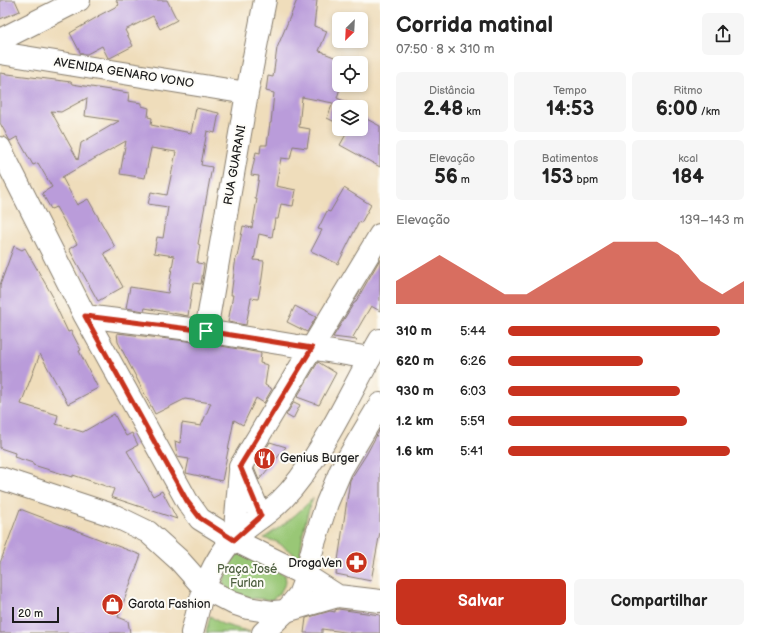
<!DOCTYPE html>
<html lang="pt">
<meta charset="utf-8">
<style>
:root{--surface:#fff;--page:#f6f6f6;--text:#222;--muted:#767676;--accent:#c8321e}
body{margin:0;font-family:"Balsamiq Sans",sans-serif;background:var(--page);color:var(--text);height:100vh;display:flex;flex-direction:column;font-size:15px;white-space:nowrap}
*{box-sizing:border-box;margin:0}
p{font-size:13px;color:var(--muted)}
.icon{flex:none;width:22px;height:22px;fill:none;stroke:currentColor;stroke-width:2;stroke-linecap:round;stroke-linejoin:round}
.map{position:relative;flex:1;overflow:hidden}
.panel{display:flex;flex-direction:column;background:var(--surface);width:380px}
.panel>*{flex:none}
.needle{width:26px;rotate:204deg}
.buttons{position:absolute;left:332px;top:12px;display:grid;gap:8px}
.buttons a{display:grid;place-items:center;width:36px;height:36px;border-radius:6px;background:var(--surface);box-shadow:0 2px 6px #0003;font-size:20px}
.scale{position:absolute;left:12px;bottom:10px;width:47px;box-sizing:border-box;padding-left:4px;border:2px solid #1c1c1c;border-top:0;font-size:11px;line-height:14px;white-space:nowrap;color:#1c1c1c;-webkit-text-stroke:3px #fdfcf7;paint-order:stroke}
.pin{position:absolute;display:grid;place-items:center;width:34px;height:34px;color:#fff;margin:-17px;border-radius:8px;box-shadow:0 2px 6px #0006}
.round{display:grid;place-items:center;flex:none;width:42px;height:42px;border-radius:6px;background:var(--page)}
.head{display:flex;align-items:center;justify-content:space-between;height:68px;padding:0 16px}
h1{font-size:22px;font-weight:800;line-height:30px}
.metrics{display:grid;grid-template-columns:repeat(3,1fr);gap:6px;height:68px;padding:4px 16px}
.metrics div{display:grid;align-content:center;border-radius:6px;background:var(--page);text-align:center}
.metrics b{font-size:20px;font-weight:800}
.metrics small{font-size:11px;font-weight:400}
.metrics p{font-size:11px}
.chart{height:112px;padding:8px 16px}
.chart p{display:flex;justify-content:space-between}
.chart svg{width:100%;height:72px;margin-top:4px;fill:var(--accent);opacity:.7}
.primary-button{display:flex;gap:8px;margin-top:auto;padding:8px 16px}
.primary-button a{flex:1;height:46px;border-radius:6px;background:var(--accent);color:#fff;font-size:16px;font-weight:800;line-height:46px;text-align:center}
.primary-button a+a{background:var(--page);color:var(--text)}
ul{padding:0 16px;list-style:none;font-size:13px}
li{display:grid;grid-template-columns:64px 48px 1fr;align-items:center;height:30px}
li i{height:10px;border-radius:5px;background:var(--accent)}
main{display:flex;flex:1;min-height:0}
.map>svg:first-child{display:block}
</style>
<main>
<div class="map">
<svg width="380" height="633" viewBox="0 0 380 633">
<rect width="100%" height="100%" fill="#fdfcf7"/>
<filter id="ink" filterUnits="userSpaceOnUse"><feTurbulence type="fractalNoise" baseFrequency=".025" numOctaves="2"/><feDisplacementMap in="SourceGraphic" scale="8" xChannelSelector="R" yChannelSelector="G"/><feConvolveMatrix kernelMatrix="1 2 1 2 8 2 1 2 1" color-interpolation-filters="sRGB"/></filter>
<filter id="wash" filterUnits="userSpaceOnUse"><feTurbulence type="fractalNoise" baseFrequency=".012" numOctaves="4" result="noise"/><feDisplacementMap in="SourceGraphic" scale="16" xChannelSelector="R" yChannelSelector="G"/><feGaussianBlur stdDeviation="0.9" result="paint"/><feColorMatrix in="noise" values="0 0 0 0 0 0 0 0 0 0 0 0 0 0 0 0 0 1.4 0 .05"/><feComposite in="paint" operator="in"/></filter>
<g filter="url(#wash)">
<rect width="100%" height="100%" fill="#efddbb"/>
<!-- green -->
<path fill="#99c776" stroke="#5a7249" d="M313 498C305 518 302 536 300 558L277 542 264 538C282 526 298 514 313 498Z
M239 553 285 575 286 582 280 593 272 600 251 598 230 591 223 584 229 564Z
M210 616 222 624 250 632 206 633Z"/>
<g id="blocks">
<!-- building -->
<path fill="#ba9cda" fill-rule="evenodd" d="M0 0H15L20 11 0 19Z
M116 0H167L177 20 160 29 153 16 125 30 133 46 110 58H108L102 46 87 54H81L70 33 99 16H98L119 5Z
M297 0H317L314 26 327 31 319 51 324 52V53L349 63H339V85H341L337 98 353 105 352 107H339V124L327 118 333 103 302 97 299 127 310 129 307 148 293 146 290 159 281 158 276 186 296 190 293 206 281 204 278 219H275L272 237 259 234 254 260 264 261 262 278 258 299 251 298 246 325 228 322 233 295H231L236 257H237L243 226 252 228 257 199H255L259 176 251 175 256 152 260 153 261 145H267L270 123H271L274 93 266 91 268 76 273 77 277 48Z
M0 73 71 82 72 84 129 93 128 101 142 103V106L149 108 148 117 152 118 151 125 191 133 196 108 219 113 215 133 207 131 201 165 212 167 198 244 200 245 197 263 204 264 201 284 193 283 188 316 145 308 144 311 126 308 130 287 168 293 174 256 154 253 157 237 163 238 168 207 148 204 151 192 167 195 176 152 151 148 145 178 120 174 126 141 62 177 77 205 88 199 115 247 104 253 123 287 98 301 69 249 77 244 56 207 51 209 42 193 52 187 38 163 33 165 17 137 10 141 0 123ZM87 98 85 116 119 121 81 143 78 160 51 111 61 112Z
M361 116 380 126V167L340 145 349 129H361Z
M344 188 371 205 361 223 359 222 338 264 311 251 322 230 318 229 327 211 330 212Z
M14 246 22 250 25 248 53 297 52 298 68 332 71 331 81 350 79 351 98 388 68 404 40 354 21 404 58 415 56 424 83 432 114 414 126 436 132 433 138 445 127 451 153 496 162 491 177 519 111 497 114 489 73 475V477L33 465V463L14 457 15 453 0 448V285Z
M380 259V311L371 306 353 337 357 340 333 337 354 303H355Z
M295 306 316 317 307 332 287 322Z
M117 333 204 343 261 353 260 363 268 365 265 385 272 389 264 403 256 398 243 425 234 420 222 481 186 473 189 459 177 457 175 441 180 443 182 423 201 426 211 403 185 399 155 414 118 342Z
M318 362 336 373 319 405 297 397Z
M294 402 300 405 293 419 286 415Z
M380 429V532L371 581 336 574 350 480 366 455Z
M270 442 286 447 259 480 254 468Z
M20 509 141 555 118 617 128 621 130 633H0V563Z
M338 609 380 615V633H352L322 629V633H304L306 618 330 611 335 612V610Z"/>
</g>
</g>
<g filter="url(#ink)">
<use href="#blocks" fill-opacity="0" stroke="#867c6c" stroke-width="1"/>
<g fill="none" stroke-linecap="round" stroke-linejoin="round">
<defs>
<path id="minor" d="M0 40 79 0
M0 53 247 93
M0 148 85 316 187 501 200 519 234 540 305 575 338 596
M85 316 206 331 370 358
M206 331 247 93 265 0
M0 478 115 516 148 532 179 560 204 588 233 603 248 608 273 612 286 611 338 596 380 601
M261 517 240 467 380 235
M234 540 240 471"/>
<path id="major" d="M192 633C200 602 205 576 225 549 236 534 254 523 268 512 285 499 299 481 310 464 337 425 356 381 380 340
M263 633 286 611 299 595 304 582 314 543 327 503 341 470 380 404"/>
</defs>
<!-- minor casing -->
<use href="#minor" stroke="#867c6c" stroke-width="24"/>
<!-- major casing -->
<use href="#major" stroke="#867c6c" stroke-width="24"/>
<!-- minor -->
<use href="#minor" stroke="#fff" stroke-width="22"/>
<!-- major -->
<use href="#major" stroke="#fff" stroke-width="22"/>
</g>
</g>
<g fill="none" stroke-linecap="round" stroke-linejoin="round" filter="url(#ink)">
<defs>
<path id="route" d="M85 316 206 331 312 348 240 466 261 516 234 540 200 518 187 501Z"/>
</defs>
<!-- route casing -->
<use href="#route" stroke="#fff" stroke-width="8"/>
<!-- route -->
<use href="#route" stroke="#c8321e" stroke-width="5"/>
</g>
<!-- icons -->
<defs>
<symbol id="restaurant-disc" viewBox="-11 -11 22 22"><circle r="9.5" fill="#c8321e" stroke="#fdfcf7"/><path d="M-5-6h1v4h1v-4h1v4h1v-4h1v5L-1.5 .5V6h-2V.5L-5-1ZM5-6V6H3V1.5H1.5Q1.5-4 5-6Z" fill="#fff"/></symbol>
<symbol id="pharmacy-disc" viewBox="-11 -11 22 22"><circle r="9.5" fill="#c8321e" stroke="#fdfcf7"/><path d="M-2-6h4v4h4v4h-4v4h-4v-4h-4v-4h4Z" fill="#fff"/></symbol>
<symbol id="shop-disc" viewBox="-11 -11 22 22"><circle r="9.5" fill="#c8321e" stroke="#fdfcf7"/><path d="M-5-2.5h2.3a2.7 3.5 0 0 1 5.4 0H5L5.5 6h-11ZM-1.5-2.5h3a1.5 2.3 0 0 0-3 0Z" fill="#fff"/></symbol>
</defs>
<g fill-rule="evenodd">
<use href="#restaurant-disc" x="252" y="446" width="25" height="25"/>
<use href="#pharmacy-disc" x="344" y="550" width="25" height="25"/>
<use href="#shop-disc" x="100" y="592" width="25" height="25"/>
</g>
<g text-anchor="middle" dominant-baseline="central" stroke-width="4" stroke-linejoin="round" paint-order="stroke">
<!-- street labels -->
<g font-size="12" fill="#1c1c1c" stroke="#fdfcf7">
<text transform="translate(124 73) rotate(9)">AVENIDA GENARO VONO</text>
<text transform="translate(235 165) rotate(-80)">RUA GUARANI</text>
</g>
<!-- poi labels -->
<g font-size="12" fill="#1c1c1c" stroke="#fdfcf7" text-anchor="start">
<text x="280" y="458">Genius Burger</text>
<text x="342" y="563" text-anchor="end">DrogaVen</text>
<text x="128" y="604">Garota Fashion</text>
</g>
<!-- park labels -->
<g font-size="12" fill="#4e6040" stroke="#fdfcf7">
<text x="247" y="569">Praça José<tspan x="247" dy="14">Furlan</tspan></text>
</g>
</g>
</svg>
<div class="buttons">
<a><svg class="needle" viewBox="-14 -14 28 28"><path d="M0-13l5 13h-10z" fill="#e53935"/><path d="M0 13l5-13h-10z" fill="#767676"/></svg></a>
<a><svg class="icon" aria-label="locate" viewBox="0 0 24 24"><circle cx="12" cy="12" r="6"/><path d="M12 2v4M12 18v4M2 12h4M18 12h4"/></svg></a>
<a><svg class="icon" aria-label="layers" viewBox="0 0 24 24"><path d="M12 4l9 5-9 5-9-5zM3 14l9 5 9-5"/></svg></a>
</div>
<div class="scale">20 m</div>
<div class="pin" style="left:206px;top:331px;background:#1e9e55"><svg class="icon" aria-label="arrive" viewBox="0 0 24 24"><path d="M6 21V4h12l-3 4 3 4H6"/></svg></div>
</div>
<section class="panel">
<div class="head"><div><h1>Corrida matinal</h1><p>07:50 · 8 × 310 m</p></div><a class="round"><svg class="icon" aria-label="share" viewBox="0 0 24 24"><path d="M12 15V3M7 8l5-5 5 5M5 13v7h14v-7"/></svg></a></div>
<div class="metrics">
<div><p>Distância</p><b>2.48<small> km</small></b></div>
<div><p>Tempo</p><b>14:53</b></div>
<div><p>Ritmo</p><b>6:00<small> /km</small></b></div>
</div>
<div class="metrics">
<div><p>Elevação</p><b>56<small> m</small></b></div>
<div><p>Batimentos</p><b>153<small> bpm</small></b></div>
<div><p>kcal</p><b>184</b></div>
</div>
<div class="chart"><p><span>Elevação</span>139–143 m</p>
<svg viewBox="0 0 160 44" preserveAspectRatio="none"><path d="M0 44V30L10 22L20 14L30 22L40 30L50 38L60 38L70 30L80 22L90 14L100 6L110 6L120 6L130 14L140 30L150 38L160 30V44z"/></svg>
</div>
<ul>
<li><b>310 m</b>5:44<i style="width:90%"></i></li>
<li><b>620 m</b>6:26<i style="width:57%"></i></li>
<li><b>930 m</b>6:03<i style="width:73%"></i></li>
<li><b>1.2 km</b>5:59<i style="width:76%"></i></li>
<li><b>1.6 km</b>5:41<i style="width:94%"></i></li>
</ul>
<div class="primary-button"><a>Salvar</a><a>Compartilhar</a></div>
</section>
</main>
